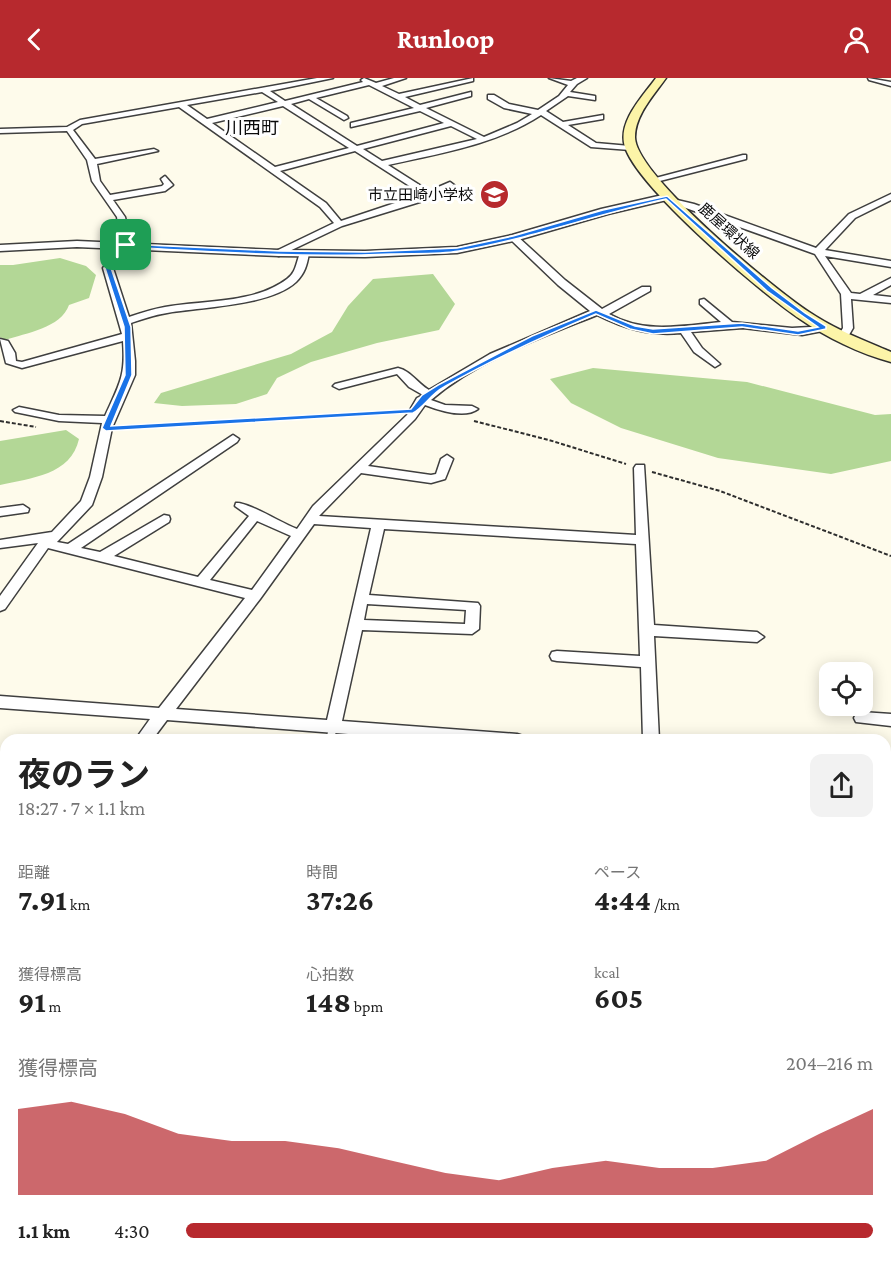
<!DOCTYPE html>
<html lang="ja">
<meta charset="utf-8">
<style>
:root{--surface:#fff;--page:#f2f2f2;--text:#222;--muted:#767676;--accent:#b7292e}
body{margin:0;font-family:"Crimson Pro","Noto Sans JP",serif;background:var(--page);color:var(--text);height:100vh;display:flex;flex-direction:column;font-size:22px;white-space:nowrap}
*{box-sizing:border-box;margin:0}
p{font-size:20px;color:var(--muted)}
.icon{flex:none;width:33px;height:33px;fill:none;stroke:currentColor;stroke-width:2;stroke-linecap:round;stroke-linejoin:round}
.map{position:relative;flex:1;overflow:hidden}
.details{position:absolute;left:0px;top:656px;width:891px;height:532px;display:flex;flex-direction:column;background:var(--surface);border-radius:18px 18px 0 0;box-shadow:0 3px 15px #0003}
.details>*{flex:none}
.controls{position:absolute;left:819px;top:584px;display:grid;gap:12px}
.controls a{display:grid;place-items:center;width:54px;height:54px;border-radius:12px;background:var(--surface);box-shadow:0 3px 15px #0003;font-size:30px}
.pin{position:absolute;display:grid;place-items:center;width:51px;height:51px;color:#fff;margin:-26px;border-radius:12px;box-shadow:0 3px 9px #0006}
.round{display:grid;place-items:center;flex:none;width:63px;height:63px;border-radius:12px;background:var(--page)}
.overview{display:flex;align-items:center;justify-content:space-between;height:102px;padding:0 18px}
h1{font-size:33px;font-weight:700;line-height:45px}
.metrics{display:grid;grid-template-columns:repeat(3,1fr);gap:9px;height:102px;padding:6px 18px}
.metrics div{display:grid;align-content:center}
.metrics b{font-size:30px;font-weight:700}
.metrics small{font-size:16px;font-weight:400}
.metrics p{font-size:16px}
.chart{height:168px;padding:12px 18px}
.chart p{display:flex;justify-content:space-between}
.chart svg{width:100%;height:108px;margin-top:6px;fill:var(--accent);opacity:.7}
ul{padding:0 18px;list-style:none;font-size:20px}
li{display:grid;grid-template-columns:96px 72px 1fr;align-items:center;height:45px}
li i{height:15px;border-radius:8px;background:var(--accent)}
header{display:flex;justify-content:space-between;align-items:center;height:78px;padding:0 18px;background:var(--accent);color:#fff;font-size:27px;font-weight:700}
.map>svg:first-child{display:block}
</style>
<header><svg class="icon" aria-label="back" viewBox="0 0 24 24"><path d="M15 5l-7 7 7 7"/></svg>Runloop<svg class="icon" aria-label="person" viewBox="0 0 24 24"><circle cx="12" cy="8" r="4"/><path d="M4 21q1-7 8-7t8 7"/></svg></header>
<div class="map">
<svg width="891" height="1187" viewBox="0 0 891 1187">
<rect width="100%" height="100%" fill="#fefbeb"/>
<!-- forest -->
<path fill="#b3d796" d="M60 180 86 188 96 197 89 220 69 227C61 250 26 255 5 262L0 259V187H13Z
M433 196 455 226 439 252 377 265 311 284 277 300 267 316 236 326 182 328 154 325 161 315 291 276 332 254 348 228 373 201Z
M593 290 747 304 875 337 891 336V383L831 396 718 380 621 350 571 325 550 301Z
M66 352 79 361C71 397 31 400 0 407V363Z"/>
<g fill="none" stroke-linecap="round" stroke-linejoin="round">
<defs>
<path id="service" d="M333 645 336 646 337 648 334 662H326L330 646Z"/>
<path id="minor" d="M317 0H333L270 13 285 23 363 4 361 2 364 0 376 5 394 0H406L382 8 399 16 473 0V3L405 19 420 27 471 14V18L426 30 484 59 517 45 532 36 504 30 488 21V17H494L509 26 538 32 559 18 568 7 549 0 571 3 577 0H587L577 6 570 14 595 18V22L568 18 546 33 563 44 603 37V41L568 47 596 65 630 68 634 70 630 72 591 69 541 37C495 67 440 75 388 87L429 113 450 104 454 107 423 123 342 148 279 178 276 177V173L334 145 320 129 179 29 82 46 73 52 95 81 154 71 158 73 97 86 100 103 110 117 162 108 164 106 161 101 165 98 173 107 165 113 113 122 125 139 131 167 113 190 129 239C141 235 153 231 165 229 204 222 254 226 287 201 297 194 296 183 301 173L309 175C307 187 305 195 296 204 270 228 201 229 167 235 154 237 143 241 131 245L135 283V297L112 350 102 399 92 427 57 464 68 466 233 357 239 361 237 364 81 470 100 474 164 437 169 438 170 441 169 444 114 478 198 499 249 438 235 428 236 425C246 423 283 446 297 451L313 428 407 337 417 320 423 317 409 309 397 296 339 311 333 308 335 306 398 290C411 293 417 305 429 312L490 276 590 233 558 207 511 162V158H517L565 202 602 231 642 209H650V213L609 236C645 256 681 248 721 244L700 226V222L704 221 732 244 792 250 828 248V252L802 257 743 250 691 254 702 270 720 286 715 289 694 274 681 255C649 258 625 251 597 237 540 260 478 282 431 322L445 327 472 328 478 331C465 341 438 332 425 327L415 341 368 388 431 397 436 396 441 381 447 377 453 381 445 401 431 405 361 395 319 438 636 457 634 390 636 387H644L654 547 757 554 764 559 757 564 654 558 659 662H643L641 589 557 583 552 582 550 578 552 574 557 573 640 578 636 466 384 451 369 517 478 525 480 528 479 551 472 556 362 552 342 643 517 656 523 658 525 662H426L167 642 152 662H135L150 641 0 630V618L159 630 245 520 48 470 5 531 0 533V518L38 465 0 470V462L52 454 81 423 90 399 102 345 59 343 15 334 13 332 19 329 59 337 105 338C119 307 126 298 123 263L22 290 6 285 0 261 8 263 15 275 16 283 22 284 122 256 103 190 121 167 117 139 92 103 87 82 67 53 0 55V51L67 49 80 42ZM369 7 414 30 351 45V49L420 33 444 45 357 68 291 26 309 21 344 42 348 40 347 38 316 20ZM262 14 278 24 207 41 187 27ZM283 28 349 70 275 89 212 45ZM451 48 477 61 382 83 363 71ZM355 73 422 116 341 143 326 125 280 93ZM257 443 291 458 252 512 210 502ZM314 446 371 450 327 642 176 631 260 521ZM367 526 466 532 465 546 364 542Z
M868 0 891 4V8L869 2Z
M743 77H746V81L652 105 648 102Z
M891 116V122L855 140 825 172 891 183V189L825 178 851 215 860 216 891 200V207L873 217 891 219V225L851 221 853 250 846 262 842 263 837 260 843 250 841 216 815 176 669 124 673 121 694 126 816 170 849 136Z
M23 427 29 431 28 434 0 438V430Z
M862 634 891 636V648L856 644 854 640 856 636Z
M885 682 891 683V697L885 696Z
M6 838V860L0 862V840Z
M211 1182H233L232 1187H210Z
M675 1182H697V1187H675Z"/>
<path id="tertiary" d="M667 116 672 119 671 121 608 136 518 162 457 175 365 179 279 178 77 169 0 173V167L77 163 279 172 365 173 457 169 512 157 601 131Z"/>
<path id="secondary" d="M656 0H666C654 17 635 37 635 59 635 97 775 212 809 234 834 251 863 262 891 274V284C860 276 826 259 800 241 761 215 638 110 625 69 617 44 643 18 656 0Z"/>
<path id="primary" d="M6 1121V1157L0 1158V1122Z
M885 1146H891V1182H885Z"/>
</defs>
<!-- service casing -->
<use href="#service" stroke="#3f3f3f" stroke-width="2"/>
<!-- minor casing -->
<use href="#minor" stroke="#3f3f3f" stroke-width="3"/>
<!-- tertiary casing -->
<use href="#tertiary" stroke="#3f3f3f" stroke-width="3"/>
<!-- secondary casing -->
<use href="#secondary" stroke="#2e2e2e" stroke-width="3"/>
<!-- primary casing -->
<use href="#primary" stroke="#1d1d1d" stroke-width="3"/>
<!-- path -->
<path stroke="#2e2e2e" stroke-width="2" stroke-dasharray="4 2" stroke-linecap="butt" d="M0 343 36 349
M474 343 549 362 626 386
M121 349 396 334
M652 394 720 413 891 478"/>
<!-- service -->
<use href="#service" fill="#fff" fill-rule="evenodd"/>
<!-- minor -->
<use href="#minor" fill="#fff" fill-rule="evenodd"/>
<!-- tertiary -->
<use href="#tertiary" fill="#fff" fill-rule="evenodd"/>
<!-- secondary -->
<use href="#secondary" fill="#fcf4a8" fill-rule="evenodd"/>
<!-- primary -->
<use href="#primary" fill="#f4d365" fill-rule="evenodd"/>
</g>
<!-- route -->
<path fill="#1a73e8" stroke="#fff" stroke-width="1.5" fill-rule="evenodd" d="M667 118 772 210 805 235 826 248V251L798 257 742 249 653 256 630 251 596 236C544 258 493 281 444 309 431 316 423 330 413 335L106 353 102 350 125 297 124 249 105 190 124 166 279 173 365 174 457 170 513 158 603 132ZM666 121 767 213 818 249 798 253 742 245 653 251 635 248 596 232 532 258 438 307 422 317 411 331 111 348 132 297 131 249 111 190 128 169C216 174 303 180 391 176 413 175 437 177 459 173 529 161 597 136 666 121Z"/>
<!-- icons -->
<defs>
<symbol id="school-disc" viewBox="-11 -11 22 22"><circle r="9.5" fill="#b7292e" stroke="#fff"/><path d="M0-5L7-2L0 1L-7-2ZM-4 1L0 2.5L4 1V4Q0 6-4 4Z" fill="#fff"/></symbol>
</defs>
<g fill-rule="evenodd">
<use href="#school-disc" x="478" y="100" width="33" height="33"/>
</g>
<g text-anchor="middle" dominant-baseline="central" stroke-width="6" stroke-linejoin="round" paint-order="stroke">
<!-- far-poi labels -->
<g font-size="15" fill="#0c0c0c" stroke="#fff" text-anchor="end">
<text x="473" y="117">市立田崎小学校</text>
</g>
<!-- far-street labels -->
<g font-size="15" fill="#0c0c0c" stroke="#fff">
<text transform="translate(729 153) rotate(42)">鹿屋環状線</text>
</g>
<!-- far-quarter labels -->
<g font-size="18" fill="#0c0c0c" stroke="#fff">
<text x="252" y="50">川西町</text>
</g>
</g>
</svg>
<div class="controls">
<a><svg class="icon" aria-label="locate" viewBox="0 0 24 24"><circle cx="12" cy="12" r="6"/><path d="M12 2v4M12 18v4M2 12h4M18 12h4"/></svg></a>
</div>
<div class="pin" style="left:126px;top:167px;background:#1e9e55"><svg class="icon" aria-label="arrive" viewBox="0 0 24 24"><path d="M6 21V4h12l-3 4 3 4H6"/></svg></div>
<section class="details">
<div class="overview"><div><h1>夜のラン</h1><p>18:27 · 7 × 1.1 km</p></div><a class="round"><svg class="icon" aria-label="share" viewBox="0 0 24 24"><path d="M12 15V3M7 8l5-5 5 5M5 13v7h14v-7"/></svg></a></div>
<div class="metrics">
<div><p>距離</p><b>7.91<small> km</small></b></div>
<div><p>時間</p><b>37:26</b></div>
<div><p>ペース</p><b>4:44<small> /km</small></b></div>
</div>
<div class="metrics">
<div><p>獲得標高</p><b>91<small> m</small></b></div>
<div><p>心拍数</p><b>148<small> bpm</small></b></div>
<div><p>kcal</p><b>605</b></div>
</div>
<div class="chart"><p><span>獲得標高</span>204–216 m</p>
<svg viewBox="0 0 160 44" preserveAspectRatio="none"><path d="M0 44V9L10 6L20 11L30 19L40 22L50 22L60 25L70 30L80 35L90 38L100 33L110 30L120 33L130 33L140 30L150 19L160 9V44z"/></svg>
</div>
<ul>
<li><b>1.1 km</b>4:30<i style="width:100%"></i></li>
</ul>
</section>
</div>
